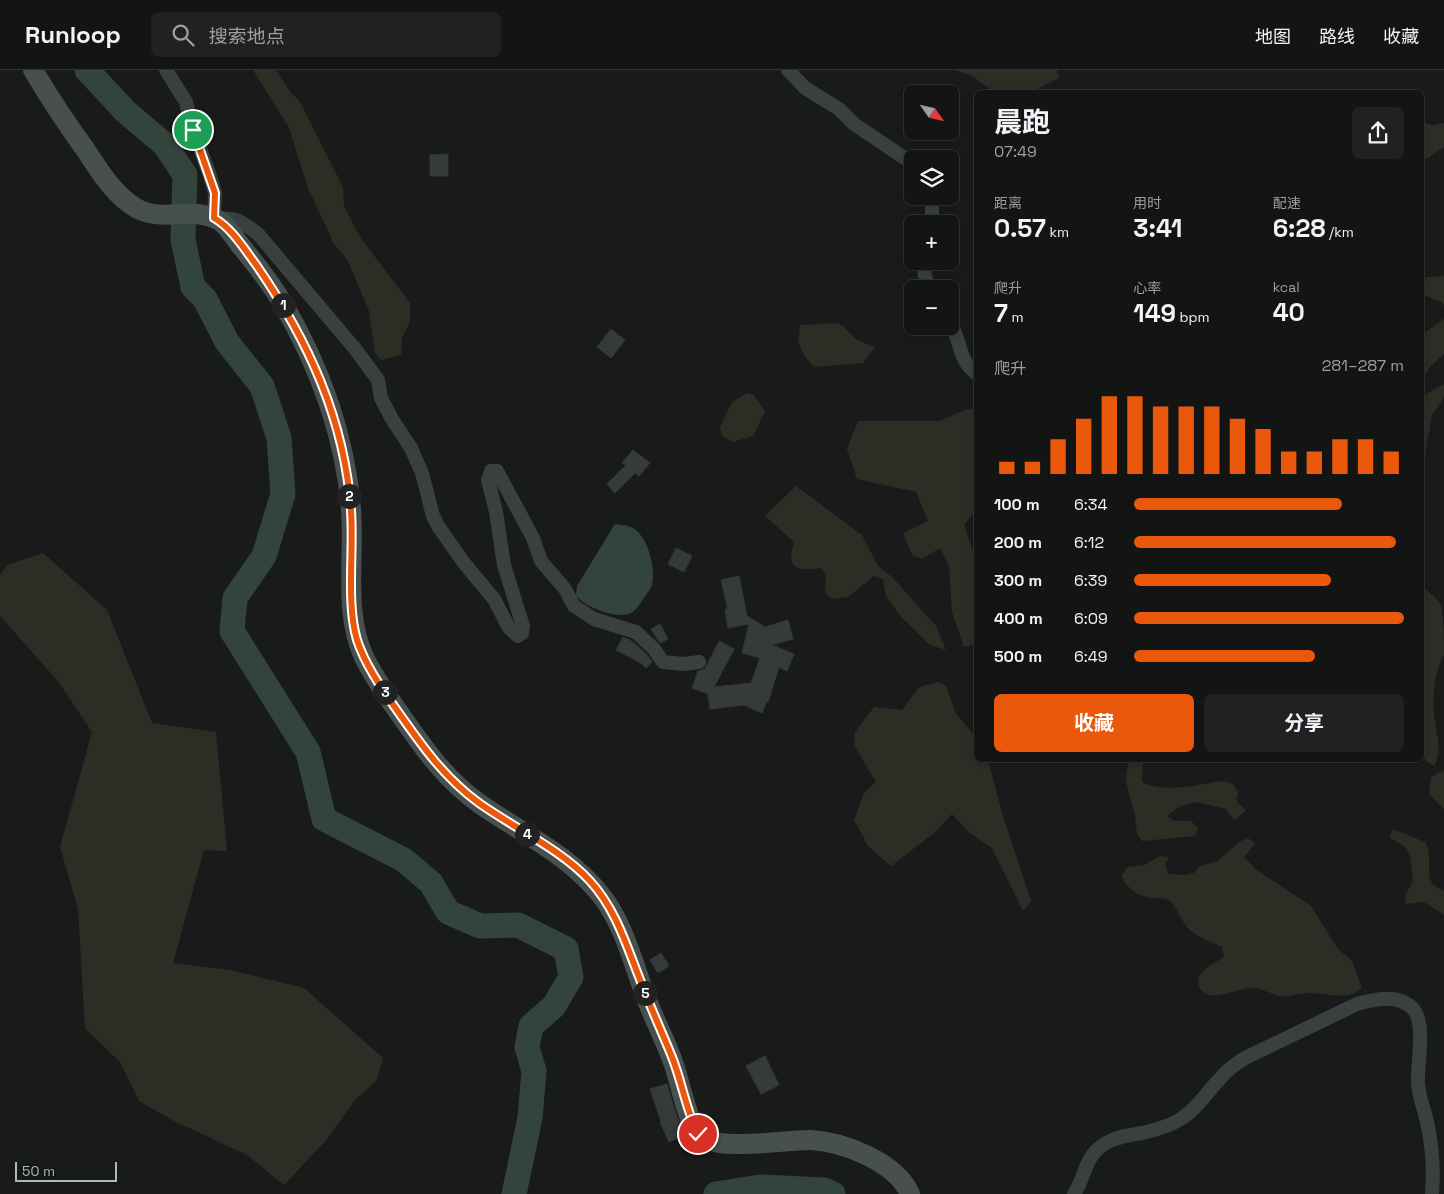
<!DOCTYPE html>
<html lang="zh">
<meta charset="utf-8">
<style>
:root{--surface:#131414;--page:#202122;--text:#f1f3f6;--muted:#9d9ea0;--line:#323334;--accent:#ea580c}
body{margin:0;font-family:"Space Grotesk","Noto Sans SC",sans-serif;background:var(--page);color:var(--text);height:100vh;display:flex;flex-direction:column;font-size:19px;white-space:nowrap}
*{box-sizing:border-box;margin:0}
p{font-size:16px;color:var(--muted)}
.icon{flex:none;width:28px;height:28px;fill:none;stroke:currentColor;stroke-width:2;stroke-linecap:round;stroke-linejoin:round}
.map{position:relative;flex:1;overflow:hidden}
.sheet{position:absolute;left:974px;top:20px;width:450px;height:672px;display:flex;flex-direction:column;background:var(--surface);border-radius:8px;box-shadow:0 2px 8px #0003,0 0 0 1px var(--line)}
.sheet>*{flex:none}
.needle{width:32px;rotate:124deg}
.tools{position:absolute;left:904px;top:15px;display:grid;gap:10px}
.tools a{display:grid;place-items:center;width:55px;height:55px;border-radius:8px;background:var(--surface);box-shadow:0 2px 8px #0003,0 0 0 1px var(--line);font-size:25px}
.scale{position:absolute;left:15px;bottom:12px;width:102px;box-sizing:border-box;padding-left:5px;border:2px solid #acbbb8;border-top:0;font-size:14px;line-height:18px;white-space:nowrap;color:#acbbb8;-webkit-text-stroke:4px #141616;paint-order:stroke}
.pin{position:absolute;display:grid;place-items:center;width:42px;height:42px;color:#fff;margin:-21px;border:2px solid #fff;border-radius:50%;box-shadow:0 1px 5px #0007}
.km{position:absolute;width:25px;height:25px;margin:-12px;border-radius:50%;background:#222;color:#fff;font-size:14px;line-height:25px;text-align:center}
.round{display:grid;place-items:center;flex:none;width:52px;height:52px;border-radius:8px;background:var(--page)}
.headline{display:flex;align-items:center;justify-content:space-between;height:85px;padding:0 20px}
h1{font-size:28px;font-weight:700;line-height:38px}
.metrics{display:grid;grid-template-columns:repeat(3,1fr);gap:8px;height:85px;padding:5px 20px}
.metrics div{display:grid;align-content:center}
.metrics b{font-size:25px;font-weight:700}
.metrics small{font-size:14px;font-weight:400}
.metrics p{font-size:14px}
.chart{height:140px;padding:10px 20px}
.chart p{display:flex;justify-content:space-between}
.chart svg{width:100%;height:90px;margin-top:5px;stroke:var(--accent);stroke-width:6}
.button{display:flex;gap:10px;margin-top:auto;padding:10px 20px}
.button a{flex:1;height:58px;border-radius:8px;background:var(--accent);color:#fff;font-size:20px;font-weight:700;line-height:58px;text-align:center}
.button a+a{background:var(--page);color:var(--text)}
ul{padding:0 20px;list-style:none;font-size:16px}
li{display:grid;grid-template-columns:80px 60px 1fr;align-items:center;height:38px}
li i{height:12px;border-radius:6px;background:var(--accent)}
header{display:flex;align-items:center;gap:30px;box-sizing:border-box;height:70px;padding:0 25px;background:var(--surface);border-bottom:1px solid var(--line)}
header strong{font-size:24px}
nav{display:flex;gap:28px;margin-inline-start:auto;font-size:18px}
.search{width:350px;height:45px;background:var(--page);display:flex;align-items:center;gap:12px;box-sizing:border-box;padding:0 18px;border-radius:8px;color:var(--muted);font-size:19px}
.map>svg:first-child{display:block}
</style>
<header>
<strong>Runloop</strong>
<div class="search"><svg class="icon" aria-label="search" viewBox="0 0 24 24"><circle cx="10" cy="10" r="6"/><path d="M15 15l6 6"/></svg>搜索地点</div>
<nav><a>地图</a><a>路线</a><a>收藏</a></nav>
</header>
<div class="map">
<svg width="1444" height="1124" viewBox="0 0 1444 1124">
<rect width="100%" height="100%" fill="#191b1b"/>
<!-- green -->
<path fill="#2c2e25" d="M253 0H276L290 22 299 30 343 117 344 136 360 167 410 233V251L402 268 401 285 381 290 375 283 369 241 347 189 334 174 308 118 289 58Z
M956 0H1057L1059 8 1031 22H1003L991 20 972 6Z
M1421 52 1432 55 1444 53V77L1423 91H1421Z
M1444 206V235L1441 232 1421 224V210L1426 207Z
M1444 249V284L1431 296 1421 311V272L1424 263Z
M837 253 844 257 857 270 875 277 863 293 814 297 805 287 798 272 800 255Z
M1444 314V327L1432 345 1424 391 1421 395V327Z
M747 323 753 324 765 341 753 366 733 372 722 366 720 357 732 332Z
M976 338V440L964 455 976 489V574L964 577 952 542 949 496 940 478 922 489 912 485 903 463 928 451 916 422 857 409 847 379 858 351H940L965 340Z
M796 416 862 465 878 496 892 507 936 556 946 580 930 575 901 547 886 526 883 509 874 506 848 527 832 529 825 523 826 506 822 498C812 499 792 503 791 488 791 483 793 477 794 472L765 446Z
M43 483 107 540 152 653 216 662 227 781 204 780 173 893 230 900 304 918 383 988 377 1010 355 1030 328 1068 284 1115 247 1085 174 1051 139 1031 120 992 85 958 78 839 60 777 92 662 58 611 0 546V505L7 495Z
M1421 512C1426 521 1434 525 1440 533 1444 544 1444 571 1444 585 1435 600 1432 625 1434 643 1435 661 1444 680 1434 696L1426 691 1421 683Z
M938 612 946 616 956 644 976 667V690H988L1003 746 1031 831 1023 841 992 778 970 763 952 744 934 763 891 796 868 776 854 750 864 723 876 712 854 675 855 662 874 637 902 640 919 617Z
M1130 690H1143L1142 712C1166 724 1199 714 1224 711L1233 714 1238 722 1236 730 1246 741 1234 750 1226 739 1197 732 1180 736 1167 746 1174 751H1191L1198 758 1195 766 1142 771 1137 764 1135 746 1126 711 1128 693Z
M1444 700V739L1429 724 1431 707Z
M1393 759 1425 772 1429 781V807L1433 815 1444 821V845L1424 832 1406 834 1405 826 1413 811 1410 785 1405 777 1389 767Z
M1248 768 1255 774 1244 787 1255 799 1311 836 1338 879 1352 891 1362 918C1359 921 1354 924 1349 925 1336 927 1321 923 1307 923 1298 923 1290 927 1281 926 1272 925 1264 919 1255 918 1239 916 1208 937 1199 916 1194 902 1215 893 1224 887L1222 877C1212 872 1199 868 1191 861 1181 853 1176 833 1168 830 1163 827 1157 829 1152 828 1139 827 1126 818 1122 806L1127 797 1144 795 1160 786 1169 787 1165 795 1168 804 1185 805 1194 803 1200 796 1218 791 1239 772Z"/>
<!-- water -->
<path fill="#32443c" d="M615 454C620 455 626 455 631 457 648 465 656 498 652 515 650 520 645 526 642 531 639 535 636 540 631 543 623 547 610 544 601 541 591 537 583 534 576 525L577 516Z"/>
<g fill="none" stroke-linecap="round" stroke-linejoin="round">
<!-- river -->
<path stroke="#32443c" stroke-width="25" d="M87 0 125 41 165 75 185 105 183 170 193 217 205 229 227 272 262 316 279 368 283 424 264 486 235 528 232 561 308 682 324 749 404 790 431 813 448 842 480 856 518 855 566 879 571 907 554 936 531 956 527 977 534 1001 530 1048 514 1124
M716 1124 760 1117 824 1120 833 1124"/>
</g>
<!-- building -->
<path fill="#363a3a" stroke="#333737" d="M448 84V106H430V85Z
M611 259 625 270 611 288 597 277Z
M633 380 650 393 639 406 635 403 615 423 607 414 626 395 622 393Z
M676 478 692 486 684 502 668 494Z
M739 506 747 546 765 557 788 550 793 569 772 575 794 584 787 601 779 597 768 632 767 631 762 643 744 635 710 639 708 624 692 618 698 601 705 599 719 571 734 579 714 617 751 613 760 588 742 583 749 554 728 558 725 539H728L721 510Z
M660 554 668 569 660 573 651 559Z
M623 567 633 572 647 585 652 592 646 598 641 593 616 580Z
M661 883 669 896 658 903 650 890Z
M765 986 779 1015 761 1024 746 996Z
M667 1014 676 1044 685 1065 669 1072 660 1052 661 1051 650 1019Z"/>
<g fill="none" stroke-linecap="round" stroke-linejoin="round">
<!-- street -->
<path stroke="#3a4040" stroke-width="14" d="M166 0 186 32 193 60 209 103 215 123 214 148
M788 0 805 18 839 39 854 54 912 93
M217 149C238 147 242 152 258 164L356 280 378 310 381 328 392 349 411 378 422 403 433 446 438 456 464 493 494 529 509 558 518 566 522 563 523 556 504 495 496 442 488 410 491 401H497L533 468 541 491 565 519 574 536 594 549 636 562 654 579 663 592 684 594 699 592
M932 154V126
M925 191C923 201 925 210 930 219
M950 252C961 270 958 290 976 303
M1074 1124C1083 1111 1084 1095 1094 1083 1107 1068 1124 1066 1142 1063 1156 1060 1173 1055 1185 1046 1198 1037 1207 1022 1219 1010 1226 1001 1235 994 1245 988L1357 934C1375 929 1400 923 1414 940 1425 954 1418 991 1418 1008 1417 1023 1424 1037 1427 1052 1433 1078 1434 1098 1432 1124"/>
<!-- secondary -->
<path stroke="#48504f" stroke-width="20" d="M33 0C49 27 66 53 85 79 99 100 113 124 136 138 156 149 176 143 197 144 205 145 213 147 220 151 228 157 234 167 240 175 255 193 270 212 282 232 320 297 345 364 351 439 355 488 343 541 364 587 374 608 388 627 402 647 425 680 446 710 480 734 523 764 572 786 604 829 625 858 634 896 647 930 655 952 667 973 674 995 680 1012 687 1049 697 1062 712 1084 785 1069 811 1070 844 1072 896 1092 910 1124"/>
</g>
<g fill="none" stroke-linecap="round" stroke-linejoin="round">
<defs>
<path id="route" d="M193 60 215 123 214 148C232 158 245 180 257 196 308 270 345 350 351 441 354 481 346 533 357 570 365 594 380 616 394 636 420 673 443 707 479 733 514 758 562 780 590 811 615 838 626 874 639 907 649 934 661 960 672 987 682 1012 686 1040 698 1064"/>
</defs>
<!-- route casing -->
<use href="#route" stroke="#fff" stroke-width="10"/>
<!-- route -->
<use href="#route" stroke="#ea580c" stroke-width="6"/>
</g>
</svg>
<div class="tools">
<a><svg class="needle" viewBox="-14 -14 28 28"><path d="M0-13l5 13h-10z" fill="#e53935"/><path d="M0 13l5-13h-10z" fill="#9d9ea0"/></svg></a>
<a><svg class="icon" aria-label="layers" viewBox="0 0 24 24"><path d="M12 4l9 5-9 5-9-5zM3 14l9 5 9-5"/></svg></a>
<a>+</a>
<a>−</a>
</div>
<div class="scale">50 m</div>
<div class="pin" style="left:193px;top:60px;background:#1e9e55"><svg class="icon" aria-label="arrive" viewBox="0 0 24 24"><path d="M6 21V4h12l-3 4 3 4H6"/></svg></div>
<div class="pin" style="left:698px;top:1064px;background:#d93025"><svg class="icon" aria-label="check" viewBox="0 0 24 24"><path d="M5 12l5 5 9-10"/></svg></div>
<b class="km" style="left:283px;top:235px">1</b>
<b class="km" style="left:349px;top:426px">2</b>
<b class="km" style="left:385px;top:622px">3</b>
<b class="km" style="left:527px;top:764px">4</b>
<b class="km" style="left:645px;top:923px">5</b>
<section class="sheet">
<div class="headline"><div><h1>晨跑</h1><p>07:49</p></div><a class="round"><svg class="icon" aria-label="share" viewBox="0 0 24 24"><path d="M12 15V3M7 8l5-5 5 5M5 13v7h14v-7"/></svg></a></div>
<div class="metrics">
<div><p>距离</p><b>0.57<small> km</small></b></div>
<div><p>用时</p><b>3:41</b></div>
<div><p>配速</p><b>6:28<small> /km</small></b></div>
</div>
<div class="metrics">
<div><p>爬升</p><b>7<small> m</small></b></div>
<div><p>心率</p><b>149<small> bpm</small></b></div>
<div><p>kcal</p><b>40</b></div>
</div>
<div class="chart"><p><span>爬升</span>281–287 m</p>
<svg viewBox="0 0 160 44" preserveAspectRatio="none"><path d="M5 44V38M15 44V38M25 44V27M35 44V17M45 44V6M55 44V6M65 44V11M75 44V11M85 44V11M95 44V17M105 44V22M115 44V33M125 44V33M135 44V27M145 44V27M155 44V33"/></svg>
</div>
<ul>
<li><b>100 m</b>6:34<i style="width:77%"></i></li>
<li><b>200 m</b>6:12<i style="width:97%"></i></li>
<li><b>300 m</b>6:39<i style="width:73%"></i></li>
<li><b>400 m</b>6:09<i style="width:100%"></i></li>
<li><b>500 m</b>6:49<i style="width:67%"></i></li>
</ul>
<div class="button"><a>收藏</a><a>分享</a></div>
</section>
</div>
